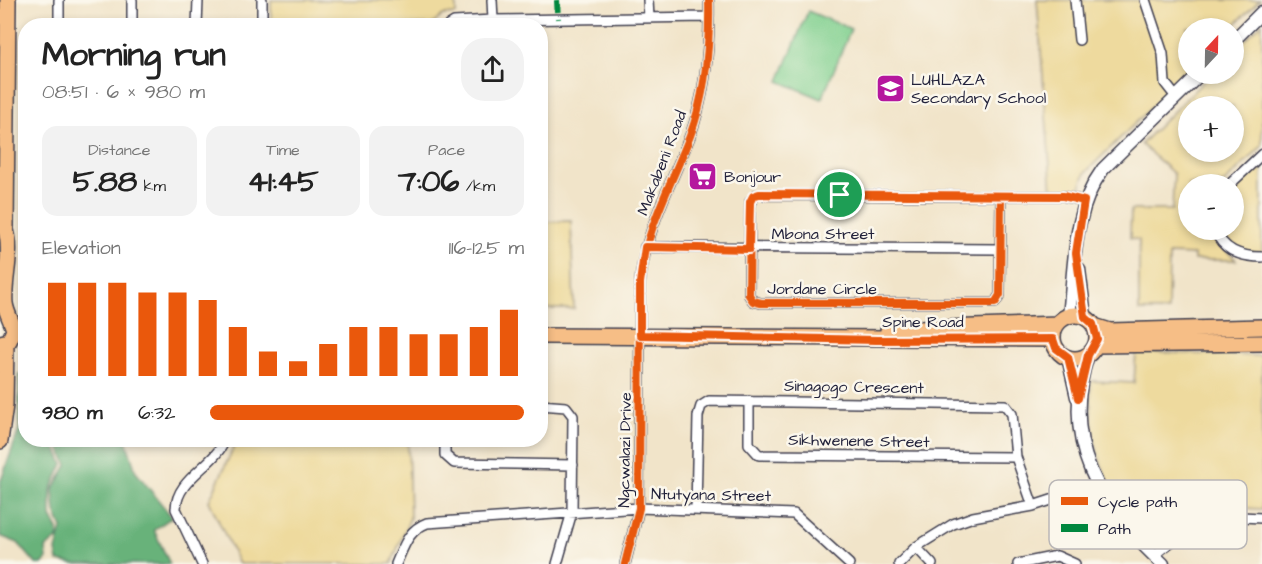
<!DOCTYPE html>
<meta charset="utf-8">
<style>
:root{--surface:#fff;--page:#f2f2f2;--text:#222;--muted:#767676;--accent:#ea580c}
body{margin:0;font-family:"Architects Daughter",sans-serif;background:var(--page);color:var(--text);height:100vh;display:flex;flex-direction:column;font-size:22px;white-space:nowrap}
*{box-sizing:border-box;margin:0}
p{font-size:20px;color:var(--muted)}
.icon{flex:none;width:33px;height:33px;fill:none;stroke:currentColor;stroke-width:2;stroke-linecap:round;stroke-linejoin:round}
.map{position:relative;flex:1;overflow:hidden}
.drawer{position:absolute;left:18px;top:18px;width:530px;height:429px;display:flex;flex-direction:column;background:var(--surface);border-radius:24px;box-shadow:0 3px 9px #0003}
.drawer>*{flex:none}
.needle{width:39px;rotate:22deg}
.controls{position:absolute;left:1178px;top:18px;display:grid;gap:12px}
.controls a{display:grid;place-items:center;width:66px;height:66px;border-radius:50%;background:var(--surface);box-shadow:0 3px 9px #0003;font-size:30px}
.pin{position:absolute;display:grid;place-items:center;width:51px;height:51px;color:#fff;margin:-26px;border:3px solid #fff;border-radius:50%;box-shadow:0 2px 6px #0007}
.round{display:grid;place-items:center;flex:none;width:63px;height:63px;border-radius:24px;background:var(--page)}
.headline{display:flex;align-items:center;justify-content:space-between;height:102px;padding:0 24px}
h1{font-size:33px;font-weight:800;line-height:45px}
.metrics{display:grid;grid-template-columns:repeat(3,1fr);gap:9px;height:102px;padding:6px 24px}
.metrics div{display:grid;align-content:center;border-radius:15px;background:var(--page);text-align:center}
.metrics b{font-size:30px;font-weight:800}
.metrics small{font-size:16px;font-weight:400}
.metrics p{font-size:16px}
.chart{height:168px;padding:12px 24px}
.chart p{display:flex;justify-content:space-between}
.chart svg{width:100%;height:108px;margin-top:6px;stroke:var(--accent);stroke-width:6}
ul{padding:0 24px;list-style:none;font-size:20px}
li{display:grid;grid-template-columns:96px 72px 1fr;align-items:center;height:45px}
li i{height:15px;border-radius:8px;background:var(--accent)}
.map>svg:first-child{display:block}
</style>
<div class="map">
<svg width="1262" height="564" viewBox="0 0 1262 564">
<rect width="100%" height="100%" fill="#fbf7ec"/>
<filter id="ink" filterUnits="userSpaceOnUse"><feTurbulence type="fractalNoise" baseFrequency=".0167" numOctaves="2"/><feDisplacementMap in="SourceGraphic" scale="12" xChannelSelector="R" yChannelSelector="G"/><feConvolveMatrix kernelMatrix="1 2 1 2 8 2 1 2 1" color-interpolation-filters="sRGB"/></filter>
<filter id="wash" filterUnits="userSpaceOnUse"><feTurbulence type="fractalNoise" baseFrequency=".008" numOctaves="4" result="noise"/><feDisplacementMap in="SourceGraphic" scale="24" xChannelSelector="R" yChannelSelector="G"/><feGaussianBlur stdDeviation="1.35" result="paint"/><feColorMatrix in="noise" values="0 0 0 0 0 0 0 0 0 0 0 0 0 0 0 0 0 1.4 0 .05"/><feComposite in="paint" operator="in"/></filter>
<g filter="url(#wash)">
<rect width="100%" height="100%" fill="#f1e4c9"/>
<!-- green -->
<path fill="#81d08f" stroke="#527965" stroke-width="1.5" d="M808 11 851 29 822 99 779 81Z"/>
<!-- forest -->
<path fill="#68b27a" stroke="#456a5a" stroke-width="1.5" d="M19 375H25L26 440H52L63 464 51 490V517L58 529V538L46 548 47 559 42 564H36L18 543 0 536V483L19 430Z
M56 440H126L136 472 172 517 154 530 170 564H74L58 561 56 550 62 528 55 512 53 490 67 465Z"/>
<!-- sand -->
<path fill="#eeda9e" stroke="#887e6c" stroke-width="1.5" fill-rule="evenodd" d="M271 0H456V14L443 15 432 25H271Z
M1037 0H1260L1231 28H1188V71L1085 173 1079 190 1052 192Z
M1262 23V146L1223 184H1188V230H1210C1214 246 1227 249 1236 260H1194V255L1169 254 1168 311H1139V240L1130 238 1131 210H1172L1174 174 1141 144 1211 74H1233V52ZM1188 106H1233V152H1188Z
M1262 161V253C1242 253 1231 247 1220 230H1233V190Z
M571 221 574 309H540V222Z
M1136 352 1262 356V509L1224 507 1206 512 1156 543C1106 496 1088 451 1091 381L1134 383Z
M237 440H408L410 518 391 564H239L209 501Z"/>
</g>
<g filter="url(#ink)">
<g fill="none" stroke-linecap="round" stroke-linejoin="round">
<defs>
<path id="minor" d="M492 0 493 20
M648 0 649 18
M1075 0 1079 40
M1145 0 1163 54 1165 83 1176 97
M59 26V0
M132 26V0
M197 26 198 0
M262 26V0
M448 26 454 22 493 20 709 17
M1230 184 1262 154
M1001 196 756 195 750 202 749 295 753 301 761 303H995L1000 295 1001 196H1063L1084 201
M1215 230C1223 251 1241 257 1262 257
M645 247 1000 249
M749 401V444L759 455 1016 457
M540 405 566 407 573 416 572 512 557 564
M445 440V455L454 463 573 465
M696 510 698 416 701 406 709 401 1005 405 1012 414 1016 457 1033 506
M916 547 932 564
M1154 555 1172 541 1221 516 1262 518
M202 564 176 509C176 479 214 466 225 440
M396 564C404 546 408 530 427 523L639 508 794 514 849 564
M625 564 639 508 640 283C645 230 671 185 690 136 706 93 710 46 709 0
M899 564 916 547 953 524 973 517 1033 506 1097 485
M1018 564 1057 556 1075 564"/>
<path id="tertiary" d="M1233 41 1262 12
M1079 269 1085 317
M1069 316C1075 266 1072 211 1103 169L1200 74
M1088 355C1059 443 1100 506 1163 564
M1068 357 1077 397"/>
<path id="primary" d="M1053 337a22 22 0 1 1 44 0a22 22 0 1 1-44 0Z
M1094 326 1110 331 1262 327
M888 330 1057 324
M540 336 1053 339
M0 343 9 341 14 330C12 321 6 313 5 303 3 278 13 254 6 230L8 0
M1096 345 1262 343
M0 441 5 405 6 343"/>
</defs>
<!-- minor casing -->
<use href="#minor" stroke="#413f50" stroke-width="12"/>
<!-- tertiary casing -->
<use href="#tertiary" stroke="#413f50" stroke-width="15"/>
<!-- primary casing -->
<use href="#primary" stroke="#413f50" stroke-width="18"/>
<!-- minor -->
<use href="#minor" stroke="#fff" stroke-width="9"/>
<!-- tertiary -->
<use href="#tertiary" stroke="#fff" stroke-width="12"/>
<!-- primary -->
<use href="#primary" stroke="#f6be86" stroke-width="15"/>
<!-- quiet -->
<path stroke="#00873e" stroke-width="6" stroke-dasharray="12 6" stroke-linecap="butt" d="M557 0 558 19"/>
<defs>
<path id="cycleway" d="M1001 196 756 195 750 202 749 295 753 301 761 303H995L1000 295 1001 196H1063L1084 201
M625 564 639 508 640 283C645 230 671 185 690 136 706 93 710 46 709 0"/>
</defs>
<!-- cycleway casing -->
<use href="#cycleway" stroke="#fbf7ec" stroke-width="11"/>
<!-- cycleway -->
<use href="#cycleway" stroke="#e8590c" stroke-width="8"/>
</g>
</g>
<g fill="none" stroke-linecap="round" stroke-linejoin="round" filter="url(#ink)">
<defs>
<path id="route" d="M759 194 1063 196 1084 201 1076 253 1085 317 1093 324 1097 339 1088 355 1078 398 1068 357 1056 348 1053 339 877 340 640 335V283L645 247 749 249 750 202 753 196Z"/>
</defs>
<!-- route casing -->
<use href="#route" stroke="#fff" stroke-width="12"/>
<!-- route -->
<use href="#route" stroke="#ea580c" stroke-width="8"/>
</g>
<!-- icons -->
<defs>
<symbol id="school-square" viewBox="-11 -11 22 22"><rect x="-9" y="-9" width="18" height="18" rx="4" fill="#b5179e" stroke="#fbf7ec"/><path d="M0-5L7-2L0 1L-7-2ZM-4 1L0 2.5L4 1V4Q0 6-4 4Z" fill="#fff"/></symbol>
<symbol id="supermarket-square" viewBox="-11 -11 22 22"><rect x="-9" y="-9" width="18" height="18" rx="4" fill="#b5179e" stroke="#fbf7ec"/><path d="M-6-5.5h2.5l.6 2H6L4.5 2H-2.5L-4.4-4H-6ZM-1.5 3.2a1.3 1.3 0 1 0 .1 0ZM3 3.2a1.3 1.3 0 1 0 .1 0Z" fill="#fff"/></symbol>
</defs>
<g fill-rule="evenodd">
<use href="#school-square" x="874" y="72" width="33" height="33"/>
<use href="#supermarket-square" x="686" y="160" width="33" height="33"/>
</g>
<g text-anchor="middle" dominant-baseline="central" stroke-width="5" stroke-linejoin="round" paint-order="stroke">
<!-- poi labels -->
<g font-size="16" fill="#22223b" stroke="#fbf7ec" text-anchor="start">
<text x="911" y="80">LUHLAZA<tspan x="911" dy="18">Secondary School</tspan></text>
<text x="724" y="177">Bonjour</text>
</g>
<!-- street labels -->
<g font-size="16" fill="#22223b" stroke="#fbf7ec">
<text transform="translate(662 163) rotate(-69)">Makabeni Road</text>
<text x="823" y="234">Mbona Street</text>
<text x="822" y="289">Jordane Circle</text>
<text x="923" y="322">Spine Road</text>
<text transform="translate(854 387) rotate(1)">Sinagogo Crescent</text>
<text transform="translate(859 441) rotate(1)">Sikhwenene Street</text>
<text transform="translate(625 450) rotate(-89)">Ngcwalazi Drive</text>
<text transform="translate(711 495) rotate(1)">Ntutyana Street</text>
</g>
</g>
<!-- legend -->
<rect x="1049" y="480" width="198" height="69" rx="9" fill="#fbf7ec" stroke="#bab7b7" stroke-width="1.5"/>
<rect x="1061" y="497" width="27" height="8" fill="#e8590c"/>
<rect x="1061" y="524" width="27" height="8" fill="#00873e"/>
<g font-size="16" fill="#22223b">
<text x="1098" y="507">Cycle path</text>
<text x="1098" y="534">Path</text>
</g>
</svg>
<div class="controls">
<a><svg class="needle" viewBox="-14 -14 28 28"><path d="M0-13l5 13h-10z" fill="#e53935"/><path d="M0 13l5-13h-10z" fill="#767676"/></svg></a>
<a>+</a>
<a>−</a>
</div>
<div class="pin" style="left:840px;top:195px;background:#1e9e55"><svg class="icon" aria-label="arrive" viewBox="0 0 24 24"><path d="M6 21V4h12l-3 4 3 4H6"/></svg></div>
<section class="drawer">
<div class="headline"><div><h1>Morning run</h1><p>08:51 · 6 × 980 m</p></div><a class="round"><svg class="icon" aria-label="share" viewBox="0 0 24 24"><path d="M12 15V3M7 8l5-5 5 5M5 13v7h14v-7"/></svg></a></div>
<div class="metrics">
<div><p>Distance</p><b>5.88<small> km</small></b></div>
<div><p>Time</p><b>41:45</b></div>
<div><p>Pace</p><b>7:06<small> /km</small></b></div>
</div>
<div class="chart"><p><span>Elevation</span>116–125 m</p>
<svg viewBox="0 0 160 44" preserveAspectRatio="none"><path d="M5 44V6M15 44V6M25 44V6M35 44V10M45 44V10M55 44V13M65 44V24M75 44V34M85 44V38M95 44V31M105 44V24M115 44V24M125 44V27M135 44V27M145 44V24M155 44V17"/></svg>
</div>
<ul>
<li><b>980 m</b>6:32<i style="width:100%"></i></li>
</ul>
</section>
</div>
